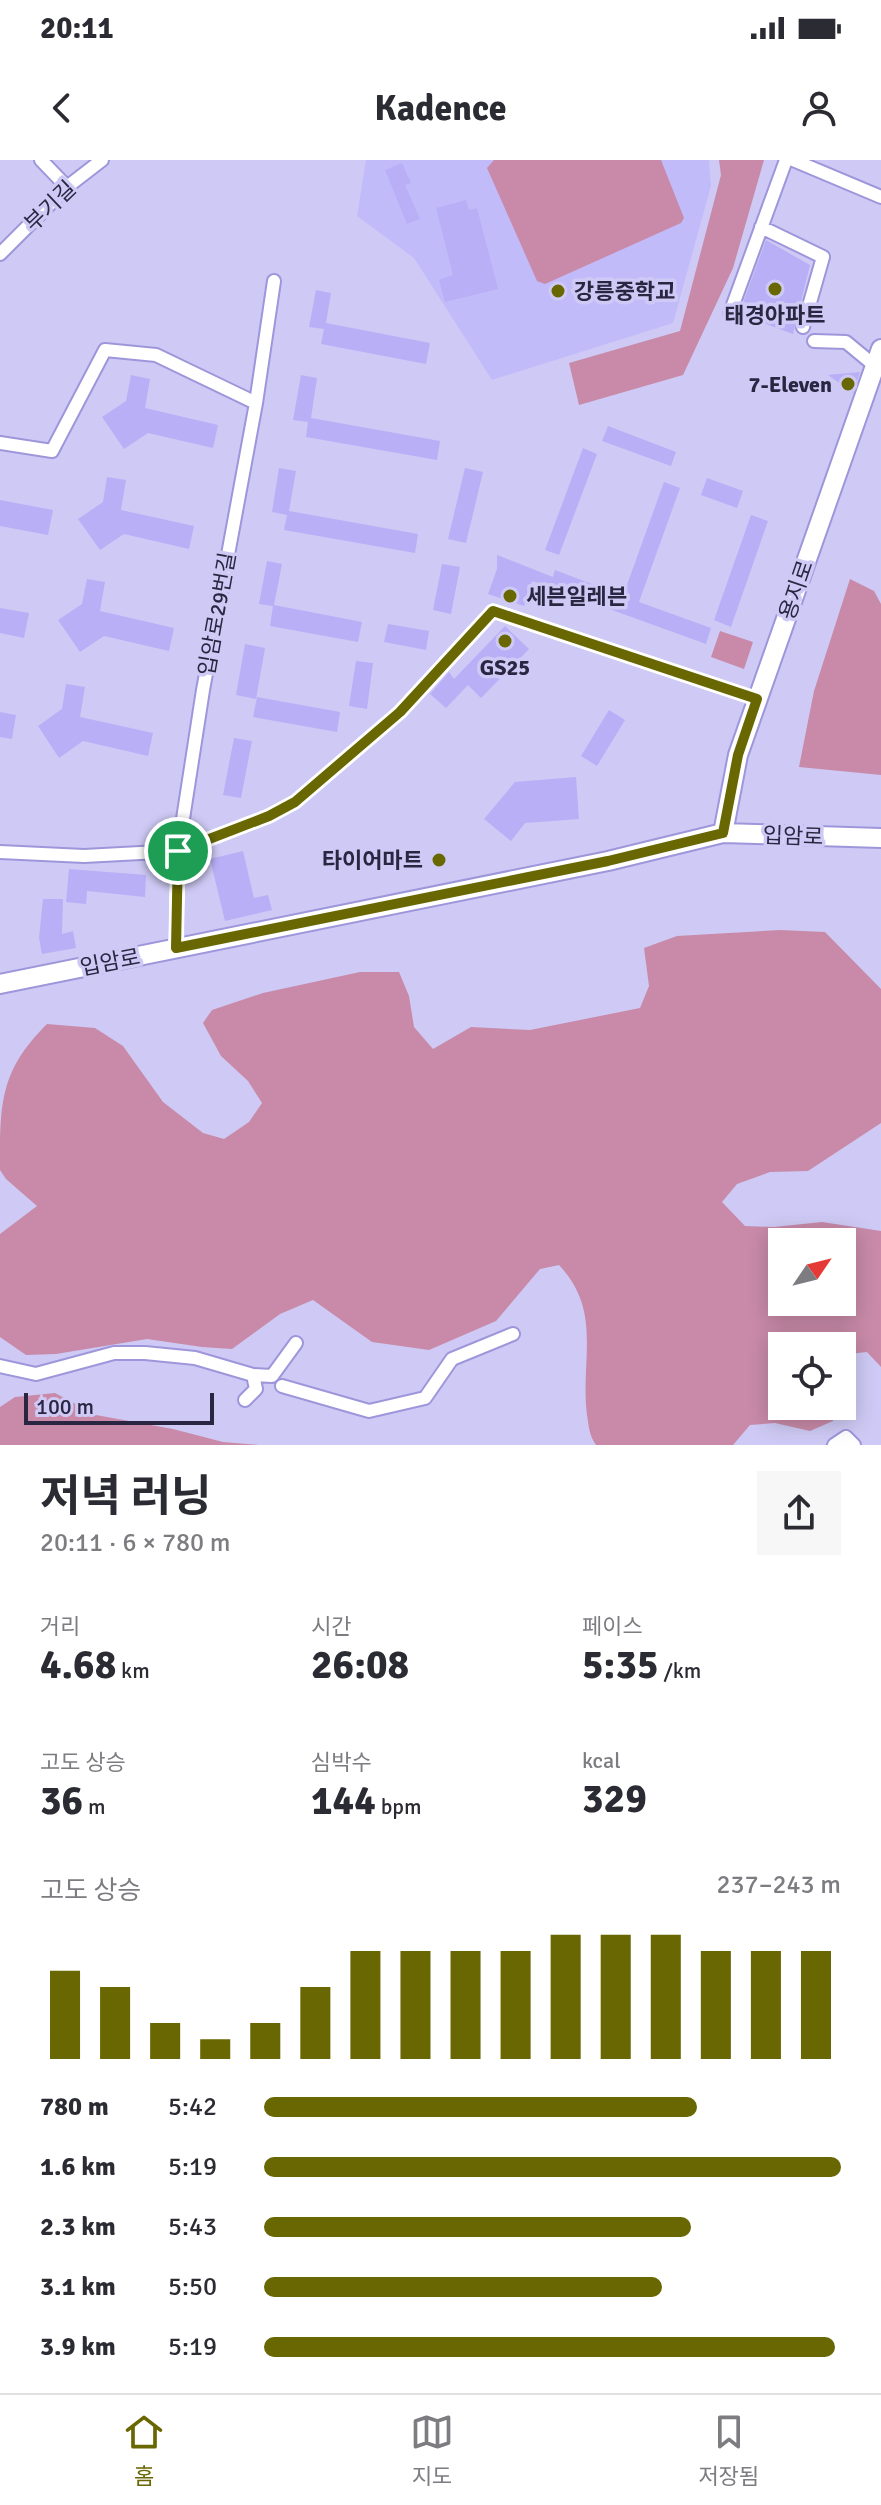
<!DOCTYPE html>
<html lang="ko">
<meta charset="utf-8">
<style>
:root{--surface:#fff;--page:#f7f7f7;--text:#2b2b33;--muted:#7c7c81;--line:#e1e1e2;--accent:#686702}
body{margin:0;font-family:Signika,"Noto Sans KR",sans-serif;background:var(--page);color:var(--text);height:100vh;display:flex;flex-direction:column;font-size:30px;white-space:nowrap}
*{box-sizing:border-box;margin:0}
p{font-size:26px;color:var(--muted)}
.icon{flex:none;width:44px;height:44px;fill:none;stroke:currentColor;stroke-width:2;stroke-linecap:round;stroke-linejoin:round}
.map{position:relative;height:1285px;overflow:hidden}
.details{display:flex;flex-direction:column;background:var(--surface);flex:1}
.details>*{flex:none}
.needle{width:52px;rotate:55deg}
.controls{position:absolute;left:768px;top:1068px;display:grid;gap:16px}
.controls a{display:grid;place-items:center;width:88px;height:88px;border-radius:0px;background:var(--surface);box-shadow:0 4px 20px #0003;font-size:40px}
.scale{position:absolute;left:24px;bottom:20px;width:190px;box-sizing:border-box;padding-left:8px;border:4px solid #2a2642;border-top:0;font-size:22px;line-height:28px;white-space:nowrap;color:#2a2642;-webkit-text-stroke:6px #cecaf5;paint-order:stroke}
.pin{position:absolute;display:grid;place-items:center;width:68px;height:68px;color:#fff;margin:-34px;border:4px solid #fff;border-radius:50%;box-shadow:0 2px 8px #0007}
.round{display:grid;place-items:center;flex:none;width:84px;height:84px;border-radius:0px;background:var(--page)}
.overview{display:flex;align-items:center;justify-content:space-between;height:136px;padding:0 40px}
h1{font-size:44px;font-weight:700;line-height:60px}
.stats{display:grid;grid-template-columns:repeat(3,1fr);gap:12px;height:136px;padding:8px 40px}
.stats div{display:grid;align-content:center}
.stats b{font-size:40px;font-weight:700}
.stats small{font-size:22px;font-weight:400}
.stats p{font-size:22px}
.chart{height:224px;padding:16px 40px}
.chart p{display:flex;justify-content:space-between}
.chart svg{width:100%;height:144px;margin-top:8px;stroke:var(--accent);stroke-width:6}
ul{padding:0 40px;list-style:none;font-size:26px}
li{display:grid;grid-template-columns:128px 96px 1fr;align-items:center;height:60px}
li i{height:20px;border-radius:10px;background:var(--accent)}
.status{display:flex;justify-content:space-between;align-items:center;height:56px;padding:0 40px;background:var(--surface);direction:ltr}
.status svg{height:22px;fill:currentColor}
header{display:flex;justify-content:space-between;align-items:center;height:104px;padding:0 40px;background:var(--surface);font-size:36px;font-weight:700}
.tab-bar{display:flex;justify-content:space-around;align-items:center;height:112px;border-top:2px solid var(--line);background:var(--surface);font-size:22px;color:var(--muted)}
.tab-bar a{display:grid;justify-items:center;gap:4px}
.tab-bar .active{color:var(--accent)}
.map>svg:first-child{display:block}
</style>
<div class="status"><b>20:11</b><svg viewBox="0 0 49 12"><path d="M0 12V9h3v3zM5 12V6h3v6zM10 12V3h3v9zM15 12V0h3v12zM26 1h20v11H26zM47 4h2v5h-2z"/></svg></div>
<header><svg class="icon" aria-label="back" viewBox="0 0 24 24"><path d="M15 5l-7 7 7 7"/></svg>Kadence<svg class="icon" aria-label="person" viewBox="0 0 24 24"><circle cx="12" cy="8" r="4"/><path d="M4 21q1-7 8-7t8 7"/></svg></header>
<div class="map">
<svg width="881" height="1285" viewBox="0 0 881 1285">
<rect width="100%" height="100%" fill="#cecaf5"/>
<!-- built -->
<path fill="#c2bbfa" d="M366 0H709L711 26 673 163 492 220 414 98 357 56Z"/>
<!-- green -->
<path fill="#c88aa8" fill-rule="evenodd" d="M494 0H661L684 58 681 63 545 124 537 121 487 8Z
M719 0H764L733 108 683 215 579 245 569 203 680 171 721 15Z
M850 419 874 431 881 444V615L799 607 814 531Z
M720 471 753 482 744 509 711 497Z
M780 770 825 772 881 829V963L808 1011 770 1012 737 1024 722 1042 745 1066 774 1067 822 1062 881 1071V1207L867 1192 848 1194 842 1204V1186H782V1246H833V1261L810 1271 775 1263 750 1265 733 1285H596C589 1275 589 1267 587 1255 580 1199 603 1152 559 1105L540 1109 496 1161 429 1190 372 1182 313 1140 280 1154 232 1189 202 1187 147 1179 56 1194 26 1195 0 1177V1074L37 1046 6 1019 0 1010C0 942 0 911 47 864L95 868 123 886 163 942 203 973 224 979 249 962 262 943 248 921 221 896 203 863 212 850 263 833 360 812H399L409 836 414 867 433 889 471 867 530 870 640 848 649 826 644 788 677 776ZM782 1082H842V1142H782Z
M55 1233 96 1255 173 1269 223 1282 259 1285H0V1247L15 1237Z"/>
<!-- building -->
<path fill="#b8aff7" d="M402 3 411 23 405 25 420 59 407 64 385 10Z
M466 40 469 50 477 48 498 129 445 142 439 120 453 115 436 48Z
M766 80 810 105 793 174 739 154Z
M316 130 331 133 326 163 430 183 426 204 321 184 324 169 309 167Z
M860 212 853 233 828 215Z
M131 215 150 219 145 248 218 265 213 288 148 273 124 289 102 257 126 241Z
M301 215 317 218 311 258 440 281 437 300 306 277 308 262 293 260Z
M608 266 676 292 671 306 602 281Z
M583 288 597 294 559 395 545 390Z
M279 308 296 311 289 351 418 374 415 393 284 370 287 355 272 352Z
M465 308 483 312 466 383 448 379Z
M107 317 126 320 121 350 194 366 189 389 124 374 100 390 78 359 103 342Z
M707 318 743 331 737 348 701 335Z
M664 322 680 328 639 442 711 468 706 484 532 421 524 446 488 434 497 409V395L553 417 555 410 623 436Z
M0 340 53 350 48 375 0 366Z
M751 355 768 361 731 467 714 460Z
M267 401 282 404 274 445 362 462 358 482 270 466 273 446 259 444Z
M442 404 460 407 451 454 433 450Z
M87 419 105 422 100 451 174 468 169 491 104 476 80 492 58 460 82 444Z
M0 448 29 453 24 478 0 473Z
M388 464 429 471 426 490 384 482Z
M505 466 529 489 481 538 468 525 446 548 430 534 449 512 454 519Z
M245 484 265 488 256 539 236 535Z
M356 501 373 503 367 549 349 546Z
M66 524 85 527 80 557 153 573 148 596 83 581 59 598 38 566 62 549Z
M257 537 340 552 337 572 253 557Z
M609 550 625 560 597 606 581 596Z
M0 552 16 555 12 579 0 577Z
M234 578 252 581 241 638 223 635Z
M576 617 579 659 525 663 511 681 484 659 515 622Z
M243 691 254 738 268 735 272 750 225 761 210 699Z
M69 709 146 715 145 737 87 731 86 744 66 742Z
M43 739H63L62 774 73 771 76 788 42 794 39 778Z"/>
<g fill="none" stroke-linecap="round" stroke-linejoin="round">
<defs>
<path id="street" d="M41 0 67 27
M793 0 881 37
M761 67 823 97 803 167
M0 94 67 27 102 0
M730 153 786 0
M814 181 846 182 875 206
M0 283 52 291 105 190 156 195 256 243
M0 692 84 696 178 691 269 656 295 642 400 552 493 451 757 539
M176 788 178 691 203 530 256 243 274 121
M0 1206 36 1214 114 1193H145L195 1198 253 1215 256 1229 245 1240
M253 1215 272 1216 296 1183
M282 1226 369 1251 425 1238 452 1199 513 1174
M834 1285 846 1277 854 1285"/>
<path id="secondary" d="M723 673 738 595 881 189
M0 824 608 701 723 673 881 678"/>
</defs>
<!-- street casing -->
<use href="#street" stroke="#9e96da" stroke-width="16"/>
<!-- secondary casing -->
<use href="#secondary" stroke="#9e96da" stroke-width="22"/>
<!-- street -->
<use href="#street" stroke="#fff" stroke-width="12"/>
<!-- secondary -->
<use href="#secondary" stroke="#fff" stroke-width="18"/>
</g>
<g fill="none" stroke-linecap="round" stroke-linejoin="round">
<defs>
<path id="route" d="M493 451 757 539 738 595 723 673 608 701 176 788 178 691 269 656 295 642 400 552Z"/>
</defs>
<!-- route casing -->
<use href="#route" stroke="#fff" stroke-width="16"/>
<!-- route -->
<use href="#route" stroke="#686702" stroke-width="10"/>
</g>
<!-- markers -->
<g fill="#686702" stroke="#cecaf5" stroke-width="3">
<circle cx="775" cy="129" r="8"/>
<circle cx="558" cy="131" r="8"/>
<circle cx="848" cy="224" r="8"/>
<circle cx="510" cy="436" r="8"/>
<circle cx="505" cy="481" r="8"/>
<circle cx="439" cy="700" r="8"/>
</g>
<g text-anchor="middle" dominant-baseline="central" stroke-width="7" stroke-linejoin="round" paint-order="stroke">
<!-- street labels -->
<g font-size="22" fill="#2a2642" stroke="#cecaf5">
<text transform="translate(50 46) rotate(-44)">부기길</text>
<text transform="translate(796 430) rotate(-71)">용지로</text>
<text transform="translate(217 454) rotate(-80)">입암로29번길</text>
<text transform="translate(793 676) rotate(2)">입암로</text>
<text transform="translate(110 802) rotate(-11)">입암로</text>
</g>
<!-- poi labels -->
<g font-size="22" font-weight="bold" fill="#2a2642" stroke="#cecaf5" text-anchor="start">
<text x="574" y="131">강릉중학교</text>
<text x="775" y="155" text-anchor="middle">태경아파트</text>
<text x="832" y="224" text-anchor="end">7-Eleven</text>
<text x="526" y="436">세븐일레븐</text>
<text x="505" y="507" text-anchor="middle">GS25</text>
<text x="423" y="700" text-anchor="end">타이어마트</text>
</g>
</g>
</svg>
<div class="controls">
<a><svg class="needle" viewBox="-14 -14 28 28"><path d="M0-13l5 13h-10z" fill="#e53935"/><path d="M0 13l5-13h-10z" fill="#7c7c81"/></svg></a>
<a><svg class="icon" aria-label="locate" viewBox="0 0 24 24"><circle cx="12" cy="12" r="6"/><path d="M12 2v4M12 18v4M2 12h4M18 12h4"/></svg></a>
</div>
<div class="scale">100 m</div>
<div class="pin" style="left:178px;top:691px;background:#1e9e55"><svg class="icon" aria-label="arrive" viewBox="0 0 24 24"><path d="M6 21V4h12l-3 4 3 4H6"/></svg></div>
</div>
<section class="details">
<div class="overview"><div><h1>저녁 러닝</h1><p>20:11 · 6 × 780 m</p></div><a class="round"><svg class="icon" aria-label="share" viewBox="0 0 24 24"><path d="M12 15V3M7 8l5-5 5 5M5 13v7h14v-7"/></svg></a></div>
<div class="stats">
<div><p>거리</p><b>4.68<small> km</small></b></div>
<div><p>시간</p><b>26:08</b></div>
<div><p>페이스</p><b>5:35<small> /km</small></b></div>
</div>
<div class="stats">
<div><p>고도 상승</p><b>36<small> m</small></b></div>
<div><p>심박수</p><b>144<small> bpm</small></b></div>
<div><p>kcal</p><b>329</b></div>
</div>
<div class="chart"><p><span>고도 상승</span>237–243 m</p>
<svg viewBox="0 0 160 44" preserveAspectRatio="none"><path d="M5 44V17M15 44V22M25 44V33M35 44V38M45 44V33M55 44V22M65 44V11M75 44V11M85 44V11M95 44V11M105 44V6M115 44V6M125 44V6M135 44V11M145 44V11M155 44V11"/></svg>
</div>
<ul>
<li><b>780 m</b>5:42<i style="width:75%"></i></li>
<li><b>1.6 km</b>5:19<i style="width:100%"></i></li>
<li><b>2.3 km</b>5:43<i style="width:74%"></i></li>
<li><b>3.1 km</b>5:50<i style="width:69%"></i></li>
<li><b>3.9 km</b>5:19<i style="width:99%"></i></li>
</ul>
</section>
<nav class="tab-bar">
<a class="active"><svg class="icon" aria-label="home" viewBox="0 0 24 24"><path d="M3 11l9-7 9 7M6 9v11h12V9"/></svg>홈</a>
<a><svg class="icon" aria-label="map" viewBox="0 0 24 24"><path d="M3 6l6-2 6 2 6-2v14l-6 2-6-2-6 2zM9 4v14M15 6v14"/></svg>지도</a>
<a><svg class="icon" aria-label="saved" viewBox="0 0 24 24"><path d="M7 4h10v16l-5-4-5 4z"/></svg>저장됨</a>
</nav>
